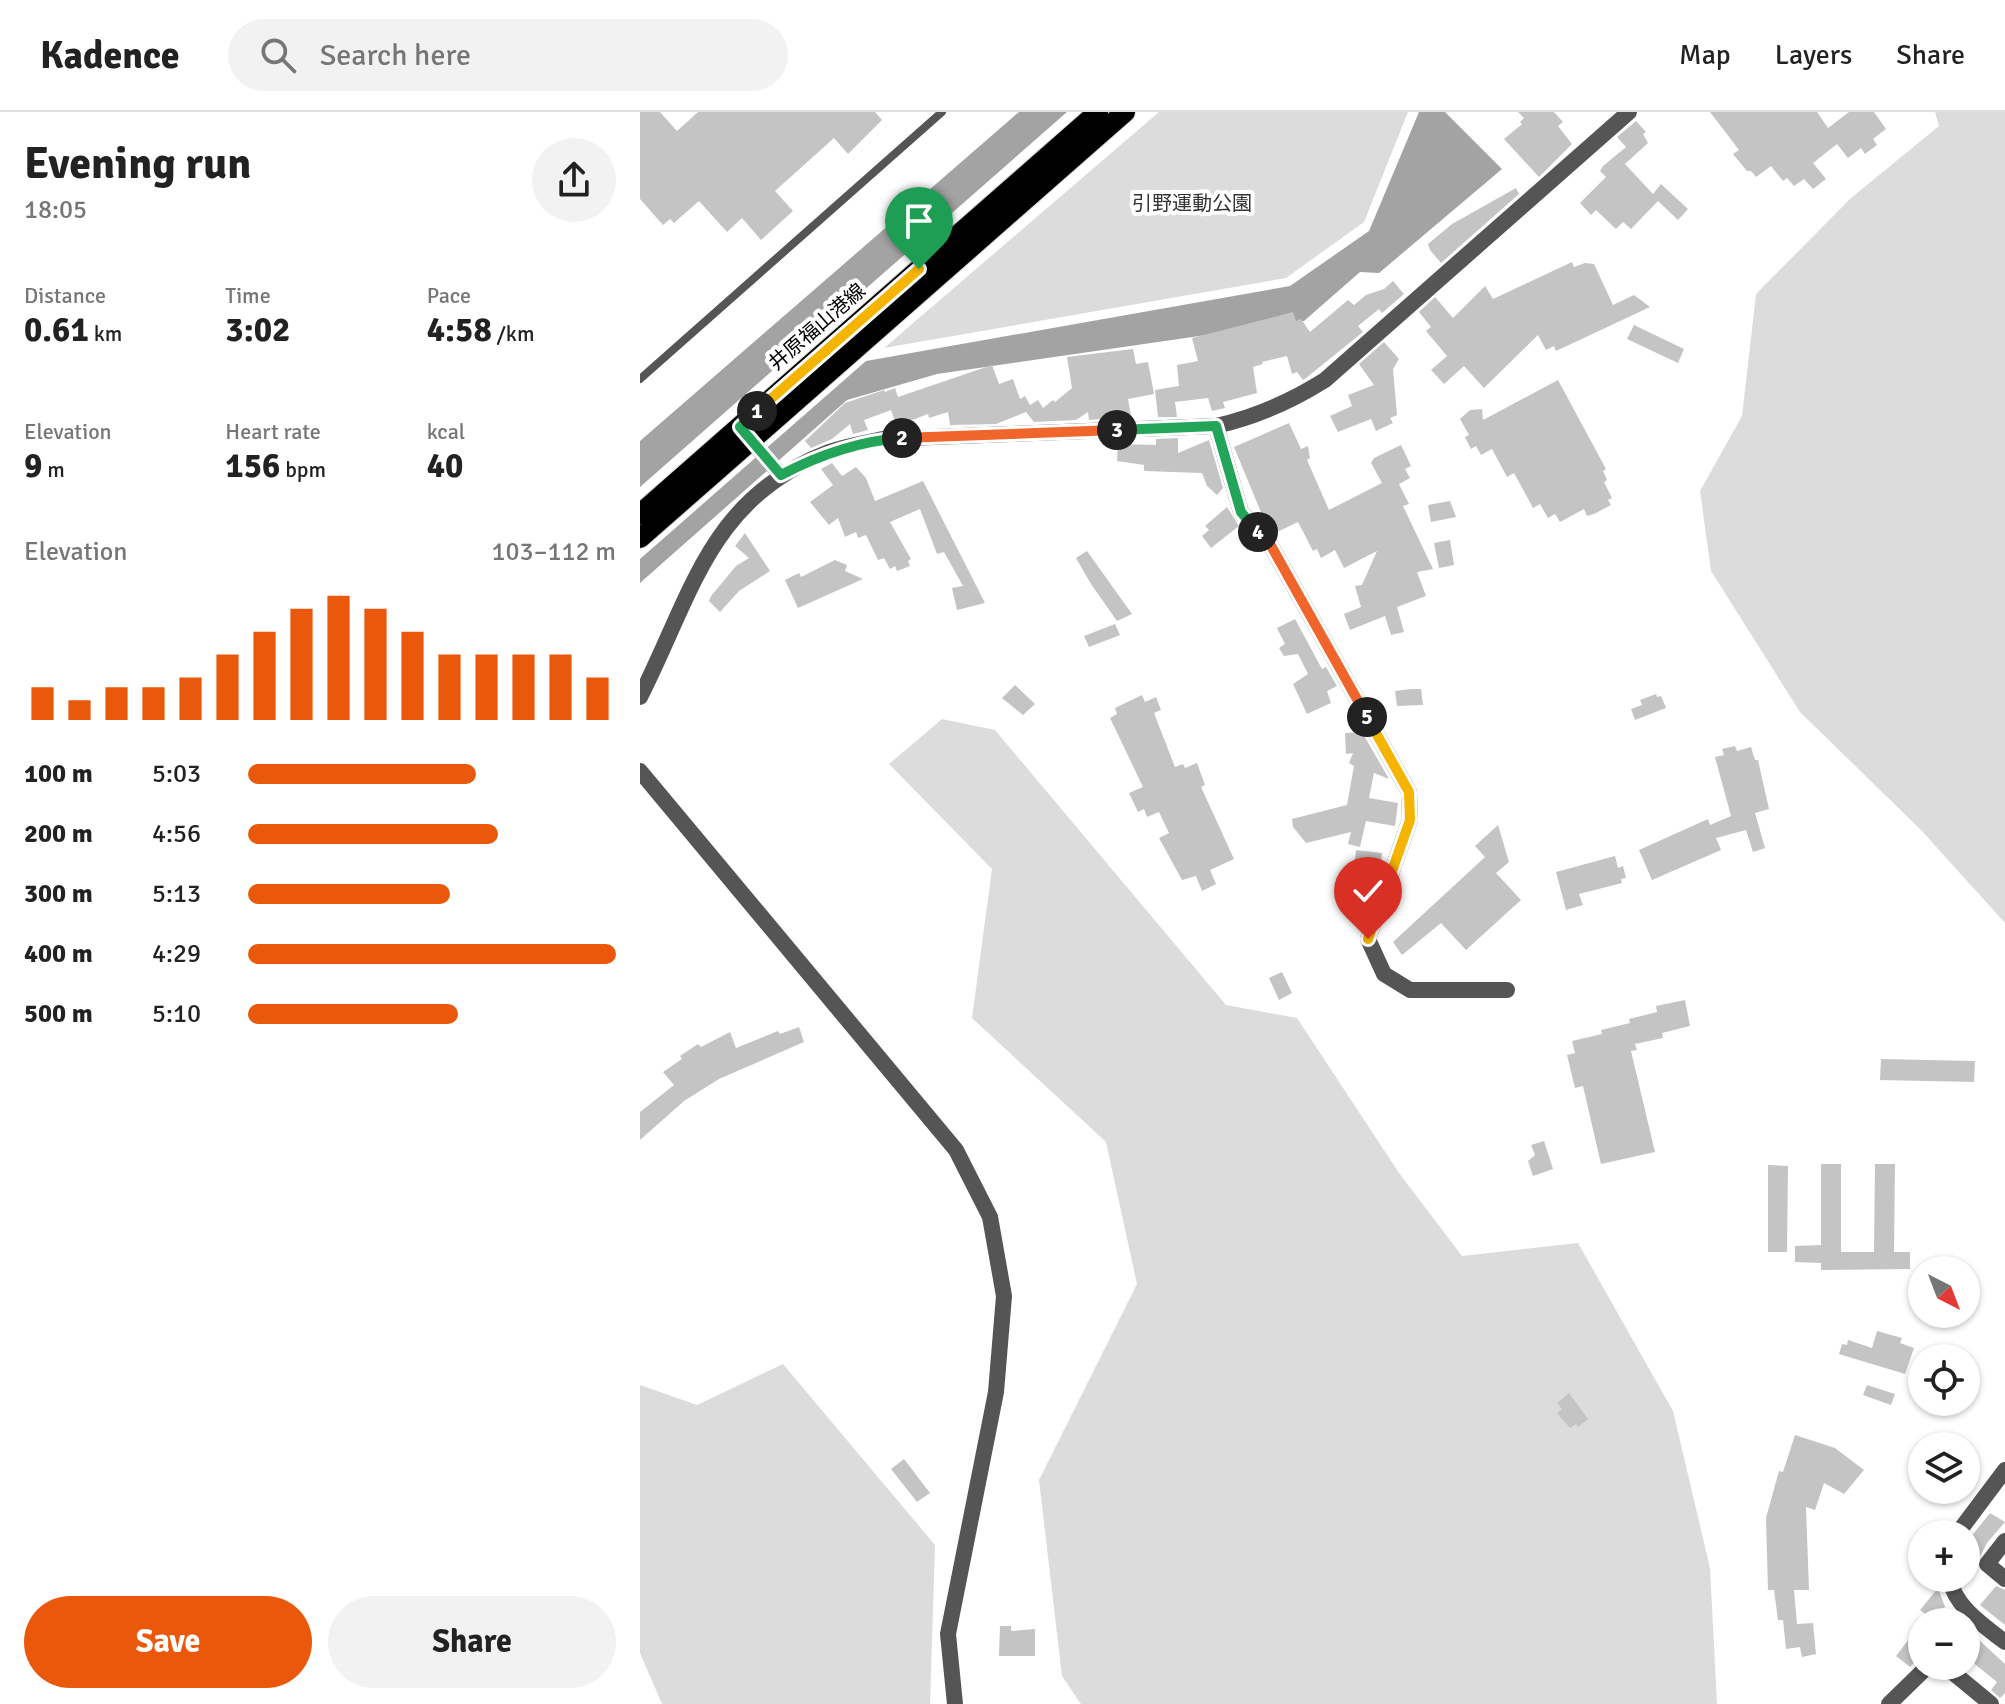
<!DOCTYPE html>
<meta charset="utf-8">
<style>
:root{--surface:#fff;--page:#f2f2f2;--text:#222;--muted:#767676;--line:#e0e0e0;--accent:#ea580c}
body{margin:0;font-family:Signika,"Noto Sans JP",sans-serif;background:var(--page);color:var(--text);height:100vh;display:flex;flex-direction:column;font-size:30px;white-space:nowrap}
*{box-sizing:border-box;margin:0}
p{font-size:26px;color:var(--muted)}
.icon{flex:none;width:44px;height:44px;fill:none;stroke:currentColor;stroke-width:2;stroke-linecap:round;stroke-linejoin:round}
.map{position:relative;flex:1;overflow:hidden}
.panel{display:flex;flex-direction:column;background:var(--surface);width:640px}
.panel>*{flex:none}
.needle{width:52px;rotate:138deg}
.buttons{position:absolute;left:1268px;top:1144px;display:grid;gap:16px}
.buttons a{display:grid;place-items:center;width:72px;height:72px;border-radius:50%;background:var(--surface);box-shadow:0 2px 6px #0004;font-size:40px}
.pin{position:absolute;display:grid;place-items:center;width:68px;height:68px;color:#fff;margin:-82px -34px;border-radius:50% 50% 50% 0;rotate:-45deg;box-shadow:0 0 8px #0007}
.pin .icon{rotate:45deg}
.km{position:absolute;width:40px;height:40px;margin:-20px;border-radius:50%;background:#222;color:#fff;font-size:22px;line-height:40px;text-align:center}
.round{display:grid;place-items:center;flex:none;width:84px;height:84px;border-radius:42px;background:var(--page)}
.overview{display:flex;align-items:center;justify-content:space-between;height:136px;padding:0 24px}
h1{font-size:44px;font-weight:700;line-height:60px}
.figures{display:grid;grid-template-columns:repeat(3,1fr);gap:12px;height:136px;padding:8px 24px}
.figures div{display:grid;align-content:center}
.figures b{font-size:34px;font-weight:700}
.figures small{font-size:22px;font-weight:400}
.figures p{font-size:22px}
.chart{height:224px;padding:16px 24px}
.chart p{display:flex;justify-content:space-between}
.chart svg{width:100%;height:144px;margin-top:8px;stroke:var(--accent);stroke-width:6}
.action{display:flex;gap:16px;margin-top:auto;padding:16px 24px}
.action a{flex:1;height:92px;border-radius:48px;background:var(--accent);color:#fff;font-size:32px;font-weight:700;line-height:92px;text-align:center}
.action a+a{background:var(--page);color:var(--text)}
ul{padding:0 24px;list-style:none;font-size:26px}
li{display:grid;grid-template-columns:128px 96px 1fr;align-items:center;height:60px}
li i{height:20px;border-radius:10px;background:var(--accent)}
header{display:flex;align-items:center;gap:48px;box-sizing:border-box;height:112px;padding:0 40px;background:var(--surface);border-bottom:2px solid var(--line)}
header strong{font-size:38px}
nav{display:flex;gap:44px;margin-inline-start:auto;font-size:28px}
.search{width:560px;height:72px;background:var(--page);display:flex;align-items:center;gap:20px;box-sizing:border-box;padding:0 28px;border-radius:44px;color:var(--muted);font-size:30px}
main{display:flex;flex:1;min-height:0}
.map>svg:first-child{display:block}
</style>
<header>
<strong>Kadence</strong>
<div class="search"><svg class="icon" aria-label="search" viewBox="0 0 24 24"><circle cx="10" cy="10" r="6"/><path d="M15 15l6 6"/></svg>Search here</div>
<nav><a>Map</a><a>Layers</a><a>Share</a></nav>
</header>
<main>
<section class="panel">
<div class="overview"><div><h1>Evening run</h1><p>18:05</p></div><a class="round"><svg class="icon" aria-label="share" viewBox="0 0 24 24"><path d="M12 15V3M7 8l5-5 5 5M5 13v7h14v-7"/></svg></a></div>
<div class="figures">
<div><p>Distance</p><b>0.61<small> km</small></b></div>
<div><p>Time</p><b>3:02</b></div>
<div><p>Pace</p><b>4:58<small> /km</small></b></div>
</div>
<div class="figures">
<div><p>Elevation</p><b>9<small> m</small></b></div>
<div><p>Heart rate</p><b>156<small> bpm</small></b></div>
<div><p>kcal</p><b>40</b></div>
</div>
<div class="chart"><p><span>Elevation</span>103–112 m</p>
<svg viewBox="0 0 160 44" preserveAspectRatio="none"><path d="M5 44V34M15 44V38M25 44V34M35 44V34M45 44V31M55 44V24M65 44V17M75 44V10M85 44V6M95 44V10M105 44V17M115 44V24M125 44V24M135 44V24M145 44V24M155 44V31"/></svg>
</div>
<ul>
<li><b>100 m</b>5:03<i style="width:62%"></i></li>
<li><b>200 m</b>4:56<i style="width:68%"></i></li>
<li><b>300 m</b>5:13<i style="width:55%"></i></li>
<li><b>400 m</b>4:29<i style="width:100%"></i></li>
<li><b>500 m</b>5:10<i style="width:57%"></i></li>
</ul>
<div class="action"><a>Save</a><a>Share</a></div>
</section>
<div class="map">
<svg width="1365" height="1592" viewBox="0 0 1365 1592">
<rect width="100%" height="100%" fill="#fff"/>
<!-- green -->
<path fill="#dcdcdc" d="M519 0H768L724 110 646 166 244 236Z
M1295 0H1365V811L1281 718 1160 600 1071 459 1060 379 1102 304 1116 182 1211 86 1299 14Z
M302 607 355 618 586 893 657 906 759 1061 822 1144 938 1131 1033 1299 1070 1456 1077 1592H441L422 1564 399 1368 497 1172 466 1030 332 906 352 757 249 652Z
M143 1252 295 1433 290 1592H22L0 1541V1273L57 1293Z"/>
<!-- water -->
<path fill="#a3a3a3" d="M379 0H427L0 375V329Z
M779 0H805L862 57 739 161 720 160 664 209 297 262 207 288 0 471V447L226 249 650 174 729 119Z"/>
<!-- building -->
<path fill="#c4c4c4" d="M0 0H20L37 19 58 0H235L242 8 208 42 194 26 135 79 153 99 121 128 102 106 87 120 59 89 34 111 30 107 23 113 0 87Z
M878 0H914L923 10 918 14 932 32 899 65 864 27 882 12 880 10 884 6Z
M1070 0H1177L1188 16 1209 0H1234L1246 17 1233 27 1237 33 1225 42 1221 36 1208 46 1197 32 1173 51 1186 67 1173 77 1164 67 1154 74 1147 66 1143 69 1131 54 1116 65 1111 59H1107L1093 42 1099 38Z
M996 9 1006 20 1003 22 1008 31 985 52 1013 82 1021 72 1048 97 1038 108 1018 89 991 117 983 110 976 117 956 98 951 103 940 91 966 65 960 59 963 54 986 35 977 25Z
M876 76 879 82 801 151 790 138 788 132 812 112Z
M932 150 934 155 945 151 954 152 973 193 994 183 1010 195 916 239 914 234 906 238 898 223 844 276 824 254 804 272 791 258 807 244 786 219 791 215 779 200 795 185 813 206 845 174 853 187Z
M753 169 764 182 742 201 739 197 718 214 723 220 666 266 663 268 657 260 652 262 647 244 622 250 623 252 613 255 617 281 583 290 585 296 572 299 568 286 535 290 537 305H518L515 278 539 274 537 253 558 249 552 226 653 200 656 209 661 207 670 220 708 188 714 193 726 183 744 177Z
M994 213 1044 237 1038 251 987 227Z
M744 230 759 247 753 257 757 303 750 306 753 311 736 319 731 307 698 320 690 304 712 294 708 283 734 273 719 252Z
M493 237 496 252 508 250 514 282 488 287 491 304 449 308 448 300 436 308 394 310 386 300 356 312 310 313 308 300 289 306 288 302 267 310 268 315H257L251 298 224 308 228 318 213 322 210 312 192 327 171 336 165 329 205 291 244 278 245 280 255 276 258 285 352 253 359 272 373 267 380 287 385 284 390 293 398 288 403 296 413 288 415 290 432 276 427 245Z
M918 268 966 357 963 359 967 368 964 370 972 386 968 388 971 393 954 402 947 404 944 397 920 410 915 402 908 406 900 392 893 396 874 361 867 365 852 337 841 343 836 334 831 337 825 325 829 323 820 307 830 298 842 297 843 308Z
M649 311 661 337 668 334 670 346 667 348 689 398 742 371 731 351 734 346 761 333 771 354 765 357 770 366 759 372 769 392 763 394 793 457 777 460 786 484 757 495 764 520 751 523 745 504 710 518 704 502 721 495 715 474 722 473 737 439 704 456 695 438 681 446 677 437 673 439 658 410 635 421 625 410 594 335Z
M538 326V341L569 328 583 376 577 383 567 374 562 361 504 359V353L477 349 478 332 516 333V327Z
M192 351 202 364 216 355 226 366 235 389 283 369 345 491 317 498 312 476 323 474 304 440 297 442 280 397 250 410 271 447 268 449 270 454 257 459 255 454 250 457 244 446 238 448 226 423 218 426 216 420 205 425 198 406 189 413 170 390 193 373 181 357Z
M810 389 816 405 791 410 788 393Z
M587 395 599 414 571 436 562 424 569 418 565 414Z
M105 421 130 459 99 479 80 500 69 489 71 484 96 454 109 446 95 434Z
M810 428 814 453 799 456 794 431Z
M447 439 492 502 477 509 451 472 436 446Z
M195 448 207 453 205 459 223 467 158 496 145 468 159 461 161 465Z
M655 507 682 557 686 555 697 574 687 579 691 591 667 602 653 572 668 562 658 542 644 544 639 536 645 532 637 516Z
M475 512 480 523 449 535 444 524Z
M375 573 395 592 383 603 362 586Z
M771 577H781L783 593 757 594 755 579Z
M1016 582 1017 585 1021 584 1026 596 995 608 991 597 1002 593 1000 588Z
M502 583 505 590 516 585 521 598 514 601 535 655 543 652 545 656 557 651 565 673 561 675 594 747 570 758 576 772 562 779 556 764 542 768 519 726 529 721 519 700 507 705 504 697 498 700 489 681 503 675 470 606 477 602 475 596Z
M722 620 749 667 734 661 729 686 758 691 755 714 726 709 720 735 708 732 711 720 666 731 653 715 652 707 707 693 714 654 709 651 713 641 706 642 705 621Z
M1095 634 1097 639 1111 635 1115 648H1118L1129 697 1115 701 1125 736 1113 740 1106 718 1076 726 1081 738 1012 768 999 738 1068 707 1070 713 1091 704 1075 645 1084 643 1082 637Z
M858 713 869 750 856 761 881 788 826 838 801 811 762 843 753 830 845 745 835 734Z
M716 738 742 741 740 759 714 756Z
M975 744 978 756 983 754 986 766 981 767 982 771 939 782 943 793 926 798 916 760Z
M642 860 652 881 639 888 629 866Z
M1045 888 1050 914 1022 921 1023 926 995 932 997 938 991 939 1015 1040 961 1052 943 974 935 976 927 943 935 941 932 929 962 922 961 918 990 911 989 907 1017 900 1016 894Z
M159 915 164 930 79 967 44 989 0 1028V1000L34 973 23 960 42 947 40 944 58 932 61 935 90 920 96 936 138 919 140 922Z
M1241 947 1335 949 1334 970 1240 968Z
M904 1029 913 1057 893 1064 888 1049 895 1043 891 1033Z
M1181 1052H1201V1140H1234L1235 1052H1255L1254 1140H1270V1157L1181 1158V1151L1155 1150V1134L1181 1133Z
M1128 1053 1148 1054 1147 1140H1128Z
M1237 1219 1262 1226 1260 1231 1274 1236 1265 1262 1199 1242 1202 1232 1207 1233 1208 1228 1232 1236Z
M1227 1273 1255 1282 1251 1293 1223 1283Z
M929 1281 948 1307 938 1315 936 1312 930 1316 917 1301 922 1297 917 1291Z
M1155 1323 1195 1336 1224 1358 1204 1382 1184 1371 1175 1398 1166 1395 1169 1478H1154L1157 1512 1173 1511 1176 1542 1162 1545 1160 1535 1146 1537 1143 1508H1138L1134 1478H1128L1126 1406 1139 1359 1143 1360Z
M264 1347 290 1381 277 1390 251 1357Z
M1350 1401 1365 1410 1347 1431 1334 1456 1326 1449V1431Z
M1356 1474 1365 1478V1513L1340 1493Z
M1298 1476 1305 1495 1294 1509 1280 1498Z
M1282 1510V1541L1270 1555 1256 1544Z
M360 1514H371V1519L395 1517V1544H359Z
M1326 1516 1365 1552V1581L1360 1586 1351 1578 1357 1570 1326 1545Z"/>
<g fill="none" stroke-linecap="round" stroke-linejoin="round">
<defs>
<path id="primary" d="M0 402 458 0
M0 426 485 0"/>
</defs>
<!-- primary casing -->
<use href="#primary" stroke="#dbdbdb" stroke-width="22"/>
<!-- service -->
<path stroke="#555" stroke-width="8" d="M0 267 302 0"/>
<!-- minor -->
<path stroke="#555" stroke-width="16" d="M576 314 601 400 630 432 769 680 770 708 728 827 744 862 770 878H867
M103 319 141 363
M0 585C52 483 69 386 189 340 206 334 225 331 243 327L576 314C616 305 650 290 685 268L989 0
M1317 1422 1365 1358
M1365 1429 1347 1452 1365 1467
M1309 1466C1316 1496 1342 1512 1365 1530
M1305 1554 1351 1592
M1249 1592 1288 1554"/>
<!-- tertiary -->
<path stroke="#555" stroke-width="16" d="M0 659 316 1038 350 1105 364 1184 356 1280 308 1522 315 1592"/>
<!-- primary -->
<use href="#primary" stroke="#000" stroke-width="20"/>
</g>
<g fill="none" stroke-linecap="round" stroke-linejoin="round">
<defs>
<path id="split-1" d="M117 299 279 157"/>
<path id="split-2" d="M117 299 100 315 141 363C179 343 219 329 262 326"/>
<path id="split-3" d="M262 326 477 318"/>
<path id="split-4" d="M477 318 576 314 601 400 618 420"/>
<path id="split-5" d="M618 420 630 432 727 605"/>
<path id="split-6" d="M727 605 769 680 770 708 728 827"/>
</defs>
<!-- split-1 casing -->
<use href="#split-1" stroke="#fff" stroke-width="16"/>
<!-- split-2 casing -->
<use href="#split-2" stroke="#fff" stroke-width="16"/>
<!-- split-3 casing -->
<use href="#split-3" stroke="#fff" stroke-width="16"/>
<!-- split-4 casing -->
<use href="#split-4" stroke="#fff" stroke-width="16"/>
<!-- split-5 casing -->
<use href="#split-5" stroke="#fff" stroke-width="16"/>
<!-- split-6 casing -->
<use href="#split-6" stroke="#fff" stroke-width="16"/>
<!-- split-1 -->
<use href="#split-1" stroke="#f5b400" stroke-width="10"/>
<!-- split-2 -->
<use href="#split-2" stroke="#22a559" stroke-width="10"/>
<!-- split-3 -->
<use href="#split-3" stroke="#f0652b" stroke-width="10"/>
<!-- split-4 -->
<use href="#split-4" stroke="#22a559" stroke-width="10"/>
<!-- split-5 -->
<use href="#split-5" stroke="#f0652b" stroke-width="10"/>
<!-- split-6 -->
<use href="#split-6" stroke="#f5b400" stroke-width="10"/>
</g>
<g text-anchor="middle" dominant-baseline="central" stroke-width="8" stroke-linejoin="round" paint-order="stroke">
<!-- park labels -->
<g font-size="20" fill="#333" stroke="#fff">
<text x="552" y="91">引野運動公園</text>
</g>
<!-- street labels -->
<g font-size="20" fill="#000" stroke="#fff">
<text transform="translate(177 215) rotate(-41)">井原福山港線</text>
</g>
</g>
</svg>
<div class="buttons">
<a><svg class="needle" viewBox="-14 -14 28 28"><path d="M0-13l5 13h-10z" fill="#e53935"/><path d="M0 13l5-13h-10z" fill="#767676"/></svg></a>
<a><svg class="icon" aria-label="locate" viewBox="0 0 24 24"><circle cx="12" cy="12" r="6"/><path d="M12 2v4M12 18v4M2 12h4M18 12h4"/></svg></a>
<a><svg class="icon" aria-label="layers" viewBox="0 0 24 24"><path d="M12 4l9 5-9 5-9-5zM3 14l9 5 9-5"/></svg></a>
<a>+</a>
<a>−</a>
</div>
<div class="pin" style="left:279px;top:157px;background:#1e9e55"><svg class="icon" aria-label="arrive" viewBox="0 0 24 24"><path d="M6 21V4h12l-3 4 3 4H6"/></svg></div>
<div class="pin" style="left:728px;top:827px;background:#d93025"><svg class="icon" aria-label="check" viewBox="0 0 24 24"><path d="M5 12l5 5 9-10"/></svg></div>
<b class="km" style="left:117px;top:299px">1</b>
<b class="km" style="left:262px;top:326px">2</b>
<b class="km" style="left:477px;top:318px">3</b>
<b class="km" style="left:618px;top:420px">4</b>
<b class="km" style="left:727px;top:605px">5</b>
</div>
</main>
